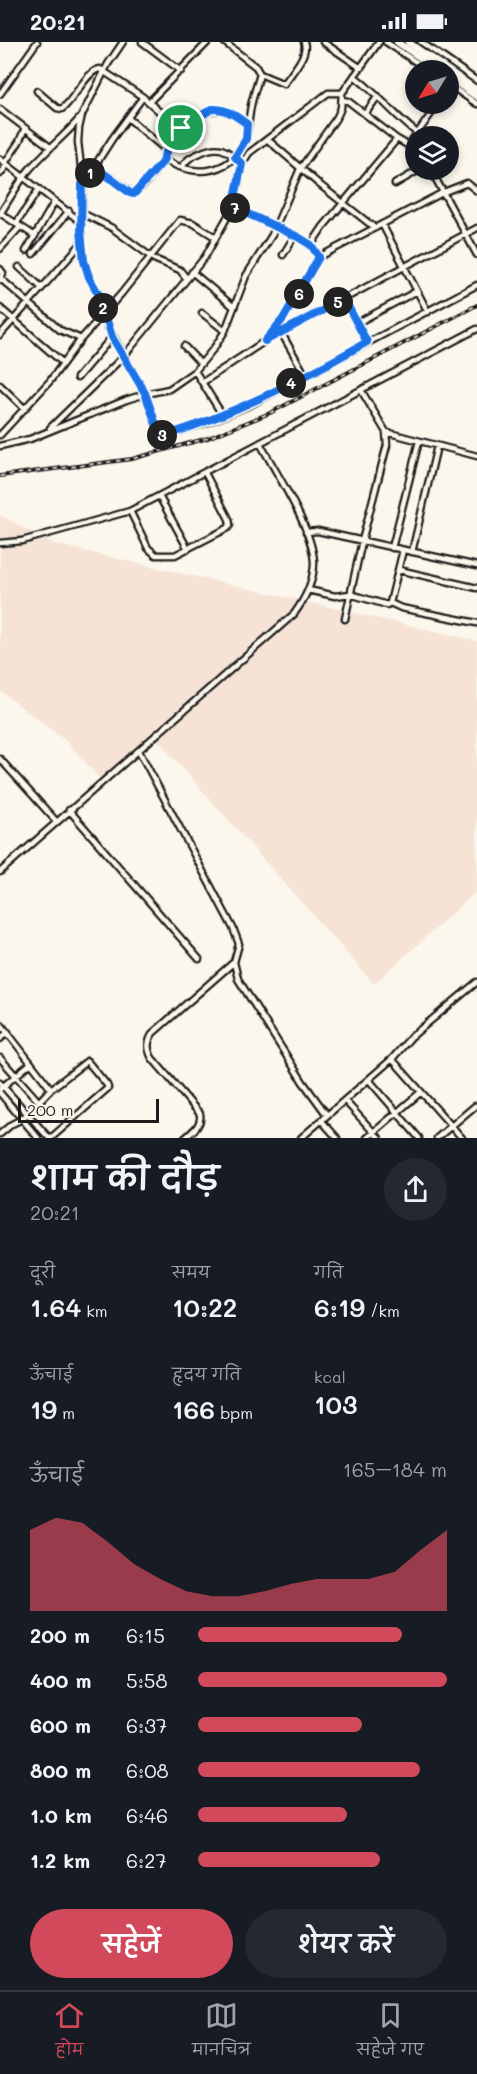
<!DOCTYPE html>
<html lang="hi">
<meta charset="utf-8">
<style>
:root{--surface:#171b24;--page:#242831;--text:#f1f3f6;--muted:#9ea1a6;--line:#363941;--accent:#d1495b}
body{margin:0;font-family:Mali,"Playpen Sans Deva",sans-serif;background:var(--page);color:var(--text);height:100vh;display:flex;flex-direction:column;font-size:22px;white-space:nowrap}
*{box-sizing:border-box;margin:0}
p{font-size:20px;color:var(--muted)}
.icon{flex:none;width:33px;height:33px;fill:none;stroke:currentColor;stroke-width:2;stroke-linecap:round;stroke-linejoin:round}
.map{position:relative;height:1096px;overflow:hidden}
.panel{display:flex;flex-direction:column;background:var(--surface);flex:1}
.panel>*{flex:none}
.needle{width:39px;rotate:232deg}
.controls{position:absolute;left:405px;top:18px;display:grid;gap:12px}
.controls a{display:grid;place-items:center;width:54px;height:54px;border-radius:50%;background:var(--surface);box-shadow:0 3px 9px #0003;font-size:30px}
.scale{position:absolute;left:18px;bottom:15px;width:141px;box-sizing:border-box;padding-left:6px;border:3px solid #1c1c1c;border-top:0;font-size:16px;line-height:21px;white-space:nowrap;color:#1c1c1c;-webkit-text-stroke:4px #fbf7ec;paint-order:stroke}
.pin{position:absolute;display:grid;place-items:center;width:51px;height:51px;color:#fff;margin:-26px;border:3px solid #fff;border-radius:50%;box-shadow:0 2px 6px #0007}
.km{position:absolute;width:30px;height:30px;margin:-15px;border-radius:50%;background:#222;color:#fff;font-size:16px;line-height:30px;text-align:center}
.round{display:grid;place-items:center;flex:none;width:63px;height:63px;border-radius:32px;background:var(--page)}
.summary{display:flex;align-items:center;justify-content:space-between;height:102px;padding:0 30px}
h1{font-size:33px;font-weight:600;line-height:45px}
.stats{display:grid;grid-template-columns:repeat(3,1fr);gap:9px;height:102px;padding:6px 30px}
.stats div{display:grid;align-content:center}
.stats b{font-size:26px;font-weight:600}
.stats small{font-size:16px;font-weight:400}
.stats p{font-size:16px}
.chart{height:168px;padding:12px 30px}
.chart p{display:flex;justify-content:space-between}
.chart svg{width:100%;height:108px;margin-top:6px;fill:var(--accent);opacity:.7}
.action{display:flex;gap:12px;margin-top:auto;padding:12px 30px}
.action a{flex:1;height:69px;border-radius:36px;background:var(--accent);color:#fff;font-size:24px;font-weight:600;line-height:69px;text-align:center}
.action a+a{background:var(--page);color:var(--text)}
ul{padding:0 30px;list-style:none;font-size:20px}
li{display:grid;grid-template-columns:96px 72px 1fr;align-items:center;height:45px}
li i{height:15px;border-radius:8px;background:var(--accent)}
.status{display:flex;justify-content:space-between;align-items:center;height:42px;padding:0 30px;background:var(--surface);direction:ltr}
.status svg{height:16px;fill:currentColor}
.menu{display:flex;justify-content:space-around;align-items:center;height:84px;border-top:2px solid var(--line);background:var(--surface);font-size:16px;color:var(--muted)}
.menu a{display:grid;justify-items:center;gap:3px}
.menu .on{color:var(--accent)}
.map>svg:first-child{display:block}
</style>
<div class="status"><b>20:21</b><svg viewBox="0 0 49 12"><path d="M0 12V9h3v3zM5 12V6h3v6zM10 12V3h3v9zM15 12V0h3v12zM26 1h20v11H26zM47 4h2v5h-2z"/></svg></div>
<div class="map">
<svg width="477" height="1096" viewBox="0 0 477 1096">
<rect width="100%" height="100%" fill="#fbf7ec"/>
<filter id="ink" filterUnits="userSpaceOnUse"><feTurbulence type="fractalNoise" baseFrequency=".0167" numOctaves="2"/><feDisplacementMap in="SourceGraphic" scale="12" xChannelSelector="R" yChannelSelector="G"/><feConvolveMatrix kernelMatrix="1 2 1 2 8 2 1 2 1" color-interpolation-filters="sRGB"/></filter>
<g filter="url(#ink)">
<!-- built -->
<path fill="#f6e3d6" d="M0 473 54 502 477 599V849L374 942 153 693 101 738 66 699 0 649Z"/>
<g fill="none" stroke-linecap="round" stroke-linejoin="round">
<defs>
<path id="minor" d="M123 0 108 22 82 73 79 86 78 100 83 142 81 202 84 219 89 235 100 255 108 285 145 352 158 388 164 394 206 381 252 362 477 243
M142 0 181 29
M323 0 361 26
M386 0 428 28
M421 0 477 39
M260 32 284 42C291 31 309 13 304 0
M354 34C377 51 394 73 417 91
M448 42 477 62
M37 49 57 66 62 67C74 58 87 28 100 27L143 55 179 87C209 72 215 55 247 83
M0 52 37 0
M342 58 348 59 397 97 411 105
M149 60 208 0
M0 67 50 105
M365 72 378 54
M128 76 166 108
M179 87 164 114C169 123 182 126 192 128 214 132 240 120 246 96 248 87 249 74 251 64 253 53 257 43 260 32L256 25 224 0
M268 98 320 143 375 186
M416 109 411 105 412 99 438 62
M0 117 81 180
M5 121 19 100 25 86
M94 124 133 152 144 143 165 117
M182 126C186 117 191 115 200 111 219 102 227 107 242 122
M431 128 477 213
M0 132 7 123
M83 142 112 97 143 55
M395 142 419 128
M233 165 298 195 311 203 319 215
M0 171 35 194
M82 171 112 186 150 214
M0 172C9 158 18 142 28 129 44 110 64 95 80 76
M16 182 39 147
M382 182 428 270
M311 203 323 185 397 97
M0 207 20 185
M26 209 55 159
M33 212 69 169
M283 213 295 193
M154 217 180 228 187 237
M19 225 42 246
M0 227 3 231 0 238
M192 230 234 265
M1 237 60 288 81 297
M344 257 367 300
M0 266 63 321
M202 271 225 289
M357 281 417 249
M282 292 306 334
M0 293 81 202
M267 297 283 277 319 215 444 150 467 141 477 149
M184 304 201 322
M195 329 223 374
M77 336 112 295
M203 340 265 299 477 186
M0 343 25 367
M50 386 124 314 205 215 233 165 242 122 249 111 328 51H342L379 0
M386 390 477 414
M0 393 50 339 81 297 121 252 180 178 193 181 215 195
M0 404 30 397 126 358 145 352 169 347 195 329 214 306 225 289 246 234 272 193 300 127 337 75 341 66 342 51
M159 454 188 507
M130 469 148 506 156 513H175L228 486 230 483 229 477 205 431
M306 490 318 489 477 524
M0 501 22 499 130 469 477 287
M392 506 419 399
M412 510 437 404
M399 528 477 546
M308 548 335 554 350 552 387 563 390 561 403 508
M390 561 401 566 477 581
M345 577 362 499 387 403 386 390 361 348
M139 709 233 886 239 902 234 920 238 937 303 1040 327 1073
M0 717 56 779
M69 768 199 917
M0 830 294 572C305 557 314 539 314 520 312 485 277 433 260 401
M0 981 51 1047 22 1077 12 1082 0 1092
M0 997 8 990
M0 1016 39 1060
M392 1017 411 995 477 940
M369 1038 419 1096
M0 1041 49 1096
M0 1047 31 1021
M0 1051 38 1096
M345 1059 379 1096
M321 1078 337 1096
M51 1096 108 1046 107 1043 87 1019 51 1047
M185 1096C193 1089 202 1083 200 1072L152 1016C147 1006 147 1001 153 991L234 920
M301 1096 392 1017 462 1096
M367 1096 421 1050
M437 1096 475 1064"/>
<path id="major" d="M397 0 438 28
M408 0 477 48
M448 35 477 55"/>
</defs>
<!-- minor casing -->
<use href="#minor" stroke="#1c1c1c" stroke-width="9"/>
<!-- major casing -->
<use href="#major" stroke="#1c1c1c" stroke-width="10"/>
<!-- minor -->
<use href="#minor" stroke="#fbf7ec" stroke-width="4.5"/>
<!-- major -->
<use href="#major" stroke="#fbf7ec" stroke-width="6"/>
<defs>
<path id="rail" d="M0 434 132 417 208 396 270 371 477 263"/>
</defs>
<!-- rail casing -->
<use href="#rail" stroke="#1c1c1c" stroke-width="4"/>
<!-- rail -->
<use href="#rail" stroke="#fbf7ec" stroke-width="1.5" stroke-dasharray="4.5" stroke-linecap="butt"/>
</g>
</g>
<g fill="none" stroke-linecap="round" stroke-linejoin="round" filter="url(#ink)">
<defs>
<path id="route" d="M212 67C226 66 236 74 247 82L246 97 235 115 242 122 233 165 298 195 311 203 319 215 283 277 265 299 344 257 367 300C300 338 237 371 164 394L158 388 145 351 112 295 100 255 89 235 84 219 81 189 82 142 94 124 130 151 134 152 165 117 164 114 179 87Z"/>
</defs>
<!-- route casing -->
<use href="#route" stroke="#fff" stroke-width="12"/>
<!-- route -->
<use href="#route" stroke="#1a73e8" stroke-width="8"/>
</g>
</svg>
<div class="controls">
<a><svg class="needle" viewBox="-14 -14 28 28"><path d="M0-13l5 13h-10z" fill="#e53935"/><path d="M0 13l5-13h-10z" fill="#9ea1a6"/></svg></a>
<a><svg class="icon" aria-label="layers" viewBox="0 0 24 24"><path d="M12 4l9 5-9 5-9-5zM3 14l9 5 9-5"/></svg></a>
</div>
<div class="scale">200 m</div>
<div class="pin" style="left:181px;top:86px;background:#1e9e55"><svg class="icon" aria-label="arrive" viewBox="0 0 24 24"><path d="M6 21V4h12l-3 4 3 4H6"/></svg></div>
<b class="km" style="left:90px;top:131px">1</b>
<b class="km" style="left:103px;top:266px">2</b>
<b class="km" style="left:162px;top:393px">3</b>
<b class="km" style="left:291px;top:341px">4</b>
<b class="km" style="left:338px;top:260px">5</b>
<b class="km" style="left:299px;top:252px">6</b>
<b class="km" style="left:235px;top:166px">7</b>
</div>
<section class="panel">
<div class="summary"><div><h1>शाम की दौड़</h1><p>20:21</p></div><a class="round"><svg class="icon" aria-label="share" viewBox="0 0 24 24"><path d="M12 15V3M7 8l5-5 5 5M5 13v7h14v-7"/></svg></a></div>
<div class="stats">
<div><p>दूरी</p><b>1.64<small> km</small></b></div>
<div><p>समय</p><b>10:22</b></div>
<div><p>गति</p><b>6:19<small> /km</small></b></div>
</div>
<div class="stats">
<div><p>ऊँचाई</p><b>19<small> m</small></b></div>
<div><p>हृदय गति</p><b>166<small> bpm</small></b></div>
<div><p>kcal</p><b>103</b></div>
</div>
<div class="chart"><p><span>ऊँचाई</span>165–184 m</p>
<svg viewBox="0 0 160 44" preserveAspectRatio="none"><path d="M0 44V11L10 6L20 8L30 16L40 25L50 31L60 36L70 38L80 38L90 36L100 33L110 31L120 31L130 31L140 28L150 19L160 11V44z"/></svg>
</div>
<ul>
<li><b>200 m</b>6:15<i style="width:82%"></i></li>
<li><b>400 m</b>5:58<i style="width:100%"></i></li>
<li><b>600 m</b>6:37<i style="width:66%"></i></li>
<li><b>800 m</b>6:08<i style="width:89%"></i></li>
<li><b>1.0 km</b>6:46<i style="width:60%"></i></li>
<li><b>1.2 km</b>6:27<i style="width:73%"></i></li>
</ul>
<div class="action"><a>सहेजें</a><a>शेयर करें</a></div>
</section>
<nav class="menu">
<a class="on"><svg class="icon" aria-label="home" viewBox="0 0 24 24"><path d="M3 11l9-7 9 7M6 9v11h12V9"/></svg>होम</a>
<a><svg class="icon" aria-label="map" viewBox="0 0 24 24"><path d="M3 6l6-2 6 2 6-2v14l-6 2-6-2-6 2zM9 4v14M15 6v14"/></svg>मानचित्र</a>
<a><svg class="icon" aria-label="saved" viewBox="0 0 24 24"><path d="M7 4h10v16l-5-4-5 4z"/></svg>सहेजे गए</a>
</nav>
